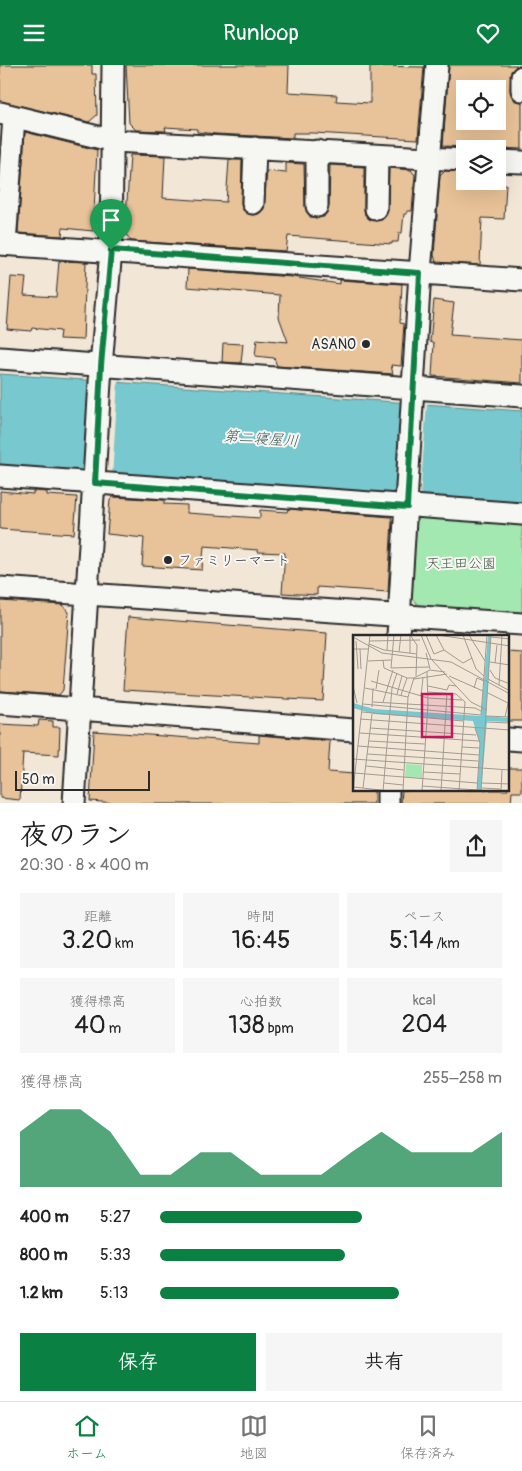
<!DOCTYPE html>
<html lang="ja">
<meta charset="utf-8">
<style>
:root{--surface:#fff;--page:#f6f6f6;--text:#222;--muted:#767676;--line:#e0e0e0;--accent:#0b8043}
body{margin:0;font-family:Pangolin,"Klee One",sans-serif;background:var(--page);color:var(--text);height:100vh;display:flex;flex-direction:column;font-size:19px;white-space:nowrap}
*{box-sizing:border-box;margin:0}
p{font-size:16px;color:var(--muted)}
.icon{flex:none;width:28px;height:28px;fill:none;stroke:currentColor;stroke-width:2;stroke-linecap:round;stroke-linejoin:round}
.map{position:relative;height:738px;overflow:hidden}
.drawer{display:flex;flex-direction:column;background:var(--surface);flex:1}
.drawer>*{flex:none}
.controls{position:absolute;left:456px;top:15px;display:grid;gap:10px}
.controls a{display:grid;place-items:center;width:50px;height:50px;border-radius:0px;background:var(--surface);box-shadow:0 5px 20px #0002;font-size:25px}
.scale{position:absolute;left:15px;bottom:12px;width:135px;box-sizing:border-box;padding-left:5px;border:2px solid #2b2b2b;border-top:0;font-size:14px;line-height:18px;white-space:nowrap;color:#2b2b2b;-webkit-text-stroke:4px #f6f6f2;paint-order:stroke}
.pin{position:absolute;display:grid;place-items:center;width:42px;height:42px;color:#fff;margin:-51px -21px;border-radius:50% 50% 50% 0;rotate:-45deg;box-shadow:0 0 5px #0007}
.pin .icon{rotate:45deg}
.round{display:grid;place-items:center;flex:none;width:52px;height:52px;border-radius:0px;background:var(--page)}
.head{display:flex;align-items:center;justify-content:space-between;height:85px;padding:0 20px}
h1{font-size:28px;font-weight:600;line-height:38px}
.stats{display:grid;grid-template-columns:repeat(3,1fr);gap:8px;height:85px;padding:5px 20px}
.stats div{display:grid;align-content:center;border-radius:0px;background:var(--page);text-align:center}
.stats b{font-size:25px;font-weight:600}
.stats small{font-size:14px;font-weight:400}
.stats p{font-size:14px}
.chart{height:140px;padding:10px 20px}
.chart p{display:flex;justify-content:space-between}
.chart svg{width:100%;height:90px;margin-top:5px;fill:var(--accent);opacity:.7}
.action{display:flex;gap:10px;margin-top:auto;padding:10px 20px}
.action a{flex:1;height:58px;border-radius:0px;background:var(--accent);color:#fff;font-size:20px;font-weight:600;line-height:58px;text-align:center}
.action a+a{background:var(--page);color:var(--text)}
ul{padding:0 20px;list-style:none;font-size:16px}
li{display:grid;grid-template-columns:80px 60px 1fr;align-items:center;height:38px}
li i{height:12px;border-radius:6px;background:var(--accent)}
header{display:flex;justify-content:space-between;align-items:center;height:65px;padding:0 20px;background:var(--accent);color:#fff;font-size:22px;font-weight:600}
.dock{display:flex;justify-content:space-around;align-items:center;height:70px;border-top:1px solid var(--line);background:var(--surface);font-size:14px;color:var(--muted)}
.dock a{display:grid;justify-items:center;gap:2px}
.dock .on{color:var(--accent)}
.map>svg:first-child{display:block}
</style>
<header><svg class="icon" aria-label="menu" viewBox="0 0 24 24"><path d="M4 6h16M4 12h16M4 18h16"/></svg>Runloop<svg class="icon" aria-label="heart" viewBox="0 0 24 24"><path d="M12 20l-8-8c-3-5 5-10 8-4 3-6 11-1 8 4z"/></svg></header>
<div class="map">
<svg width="522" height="739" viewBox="0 0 522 739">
<rect width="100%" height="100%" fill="#f2e6d7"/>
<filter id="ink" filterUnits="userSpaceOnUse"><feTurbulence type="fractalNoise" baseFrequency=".02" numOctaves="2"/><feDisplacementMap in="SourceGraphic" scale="10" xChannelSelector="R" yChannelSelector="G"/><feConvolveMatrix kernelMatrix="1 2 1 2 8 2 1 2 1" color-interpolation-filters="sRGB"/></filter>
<g filter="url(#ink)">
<!-- green -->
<path fill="#a3e7b1" stroke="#67896e" d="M424 449 522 457V549L420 542 412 533 416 457Z"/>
<!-- water -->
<path fill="#77c8cf" stroke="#59898d" d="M0 309 522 346V438L0 402Z"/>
<!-- pier -->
<path fill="#f2e6d7" d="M89 314 118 316 112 413 82 411Z
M404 336 427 338 420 434 397 432Z"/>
<!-- building -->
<path fill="#e8c298" stroke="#2b2b2b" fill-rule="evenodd" d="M0 0H92V9H96L97 50 89 57 0 36Z
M126 0H289L288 27 337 30 336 36 370 38V1L424 2 418 74 314 68H293V73L216 69 197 67V64L165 62 166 66 136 65 129 58Z
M449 0H517L511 6 510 25 515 36 522 37V84L443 81ZM465 24H498V56H465Z
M25 67 97 85 93 166 63 163 62 171 18 168Z
M130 90 165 91 163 133 194 135 226 137 229 95H242L241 138 242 144 252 150 258 149 264 144 267 106 286 108V98L304 99 305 141 310 152 317 153 324 152 329 141 330 100 364 102V144L365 150 375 156 382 155 388 145 389 103 411 105 415 110 412 146H407V149H404L402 168H399L398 177H392V179L288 171 286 186 131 176 125 168Z
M445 106 465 107V116L506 119 504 154 482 153 480 200 436 197 434 190 440 111Z
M59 196 86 197 83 275 59 274 60 266 32 263 31 266 7 264 11 212 26 213 24 230 56 232Z
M188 204 292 212 340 219V215L402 219 400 258 404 259 401 301 391 300 393 309 277 301 274 293 255 291 257 274 288 277 279 252 280 230 187 222Z
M434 235 454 238 450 270 522 275V318L432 311 434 278 430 277Z
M223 278 243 279 241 298 222 297Z
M0 426 33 429V426L47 427V430L77 432 74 469 0 464Z
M113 432 164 435V439L187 440V448L260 453V445L287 447 288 444 391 452 392 455 388 527 317 522V530L282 528 285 488 258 487V485L204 481 202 505 142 501 144 473 107 469 110 435Z
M0 536 63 540 69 547 63 625 59 630 0 626Z
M128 552 327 568 323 636 123 625Z
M508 587 522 588V656H508Z
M39 655 53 656V662H60L59 690 23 688 20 735 0 733V659L38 661Z
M94 666 259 678V670L330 676 328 707 354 709V725H374V739H127L90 736Z
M508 703H522V727H512L511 739H401L402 725H508Z"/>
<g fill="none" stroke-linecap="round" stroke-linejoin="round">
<defs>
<path id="minor" d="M522 12V25
M0 48 114 76 465 95
M317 86V141
M498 96 522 97
M253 138 255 83
M376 144 377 91
M0 179 522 215
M5 179 14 52
M0 293 522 331
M0 411 522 449
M0 523 522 559
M398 571 420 207 437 0
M0 638 354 665
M508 674 522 675
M74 739 101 301 111 185 113 0
M388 739V725"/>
</defs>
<!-- minor casing -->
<use href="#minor" stroke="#2b2b2b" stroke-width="25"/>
<!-- minor -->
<use href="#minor" stroke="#f6f6f2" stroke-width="21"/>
</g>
</g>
<g fill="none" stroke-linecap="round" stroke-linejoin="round" filter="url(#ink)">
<defs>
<path id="route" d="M111 185 420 208 407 442 95 418 101 301Z"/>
</defs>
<!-- route casing -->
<use href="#route" stroke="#fff" stroke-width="10"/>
<!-- route -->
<use href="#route" stroke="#0b8043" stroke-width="6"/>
</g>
<!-- markers -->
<g fill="#2b2b2b" stroke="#f6f6f2" stroke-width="2">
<circle cx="366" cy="279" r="5"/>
<circle cx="168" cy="495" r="5"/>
</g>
<g text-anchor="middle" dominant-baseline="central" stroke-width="4" stroke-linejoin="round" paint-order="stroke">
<!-- poi labels -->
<g font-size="14" fill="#2b2b2b" stroke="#f6f6f2" text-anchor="end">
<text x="356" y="279">ASANO</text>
<text x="178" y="495" text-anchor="start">ファミリーマート</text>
</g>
<!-- park labels -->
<g font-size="14" fill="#495a4c" stroke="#f6f6f2">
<text x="461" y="498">天王田公園</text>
</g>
<!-- water labels -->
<g font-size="15" font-style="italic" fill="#425a5c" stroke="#f6f6f2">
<text transform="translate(261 374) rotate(4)">第二寝屋川</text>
</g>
</g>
<!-- overview -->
<g transform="translate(353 570)">
<rect width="156" height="156" fill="#f2e6d7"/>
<path d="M53 129 69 130V143L52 142Z" fill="#a3e7b1"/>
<path d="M135 0H138L133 81 156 83V87L134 86 128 156H124L127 109 120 86 21 79 0 73V68L21 74 128 81Z" fill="#77c8cf"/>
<path fill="none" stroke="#a29b92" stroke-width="1" d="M57 0 64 10 63 41M68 0 78 24 118 67 134 75M73 0 81 19 91 15M83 0 91 15 110 28 119 23M85 0 157 11M110 0 123 34 131 41 134 0M116 0 132 26M57 1V18M0 2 29 18 98 27 157 59M138 2 157 4M3 6 5 34M17 6 67 5M16 9 31 15 64 19M0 14H16M7 14 8 34M34 15 35 0M46 17 48 0M73 18 77 34M30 25 31 33 54 43H61L77 35 92 37M15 26 38 25M137 27 157 30M142 28 144 10M38 33 76 32M38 33 41 0M137 35 142 43 157 49M96 41 130 56M61 44 94 39M135 44 157 56M18 46 75 63 109 65M146 50 149 0M0 51 4 68M75 51 94 55 96 50 103 51M12 53 55 62M121 53 124 43 131 46M23 54 26 35M75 57 103 59 112 67 106 156M135 58 157 69M44 59 49 41M48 60 54 43M68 61 70 43M20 67 122 73 128 76M30 67 40 35M10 69 128 80 131 41M19 72 20 53M9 77 110 86M133 81 157 82M152 82 157 60M7 84 157 95M133 87 157 88M17 93 123 100M122 93 127 108 124 156M7 98 126 106M16 106 72 109M5 111 126 120M109 112 126 113M14 119 125 126M0 124 157 135M13 131 51 135M70 137 107 139M1 138 124 148M31 148 50 150M129 148 157 149M69 151 124 155M1 152 35 156M10 153 19 79M129 153 147 154M0 156 17 0M30 156 39 53 44 38M50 156 55 62 61 43M69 156 75 70 74 37M88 156 94 58M128 156 138 0M148 156 149 135"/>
<path fill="#c2185b" fill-opacity="0.15" stroke="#c2185b" stroke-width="2.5" d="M69 59H99V102H69Z"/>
<rect width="156" height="156" fill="none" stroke="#2b2b2b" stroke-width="2.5"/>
</g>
</svg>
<div class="controls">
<a><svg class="icon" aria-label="locate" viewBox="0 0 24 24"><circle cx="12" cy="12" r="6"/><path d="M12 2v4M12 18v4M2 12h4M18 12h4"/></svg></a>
<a><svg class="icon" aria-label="layers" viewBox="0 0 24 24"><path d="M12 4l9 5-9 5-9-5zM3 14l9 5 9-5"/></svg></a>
</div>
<div class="scale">50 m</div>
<div class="pin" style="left:111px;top:185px;background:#1e9e55"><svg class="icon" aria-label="arrive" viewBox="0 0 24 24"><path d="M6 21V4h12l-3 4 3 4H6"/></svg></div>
</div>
<section class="drawer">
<div class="head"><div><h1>夜のラン</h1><p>20:30 · 8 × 400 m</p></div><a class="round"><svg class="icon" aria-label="share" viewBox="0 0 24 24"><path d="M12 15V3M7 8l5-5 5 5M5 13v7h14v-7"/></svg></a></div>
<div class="stats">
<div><p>距離</p><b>3.20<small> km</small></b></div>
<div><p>時間</p><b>16:45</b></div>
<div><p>ペース</p><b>5:14<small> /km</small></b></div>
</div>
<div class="stats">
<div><p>獲得標高</p><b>40<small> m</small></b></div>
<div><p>心拍数</p><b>138<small> bpm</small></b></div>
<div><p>kcal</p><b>204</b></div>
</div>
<div class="chart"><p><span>獲得標高</span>255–258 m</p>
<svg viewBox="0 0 160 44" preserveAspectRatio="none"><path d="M0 44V17L10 6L20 6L30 17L40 38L50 38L60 27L70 27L80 38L90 38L100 38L110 27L120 17L130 27L140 27L150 27L160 17V44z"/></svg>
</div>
<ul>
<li><b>400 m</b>5:27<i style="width:59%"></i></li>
<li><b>800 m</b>5:33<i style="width:54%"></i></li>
<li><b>1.2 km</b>5:13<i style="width:70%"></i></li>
</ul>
<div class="action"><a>保存</a><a>共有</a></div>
</section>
<nav class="dock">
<a class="on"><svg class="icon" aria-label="home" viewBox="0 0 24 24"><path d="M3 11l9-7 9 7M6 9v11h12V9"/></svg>ホーム</a>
<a><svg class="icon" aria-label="map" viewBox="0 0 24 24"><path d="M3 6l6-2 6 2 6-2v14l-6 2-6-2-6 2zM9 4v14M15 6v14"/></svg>地図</a>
<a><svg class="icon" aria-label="saved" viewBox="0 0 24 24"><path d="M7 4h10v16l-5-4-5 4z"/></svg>保存済み</a>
</nav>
